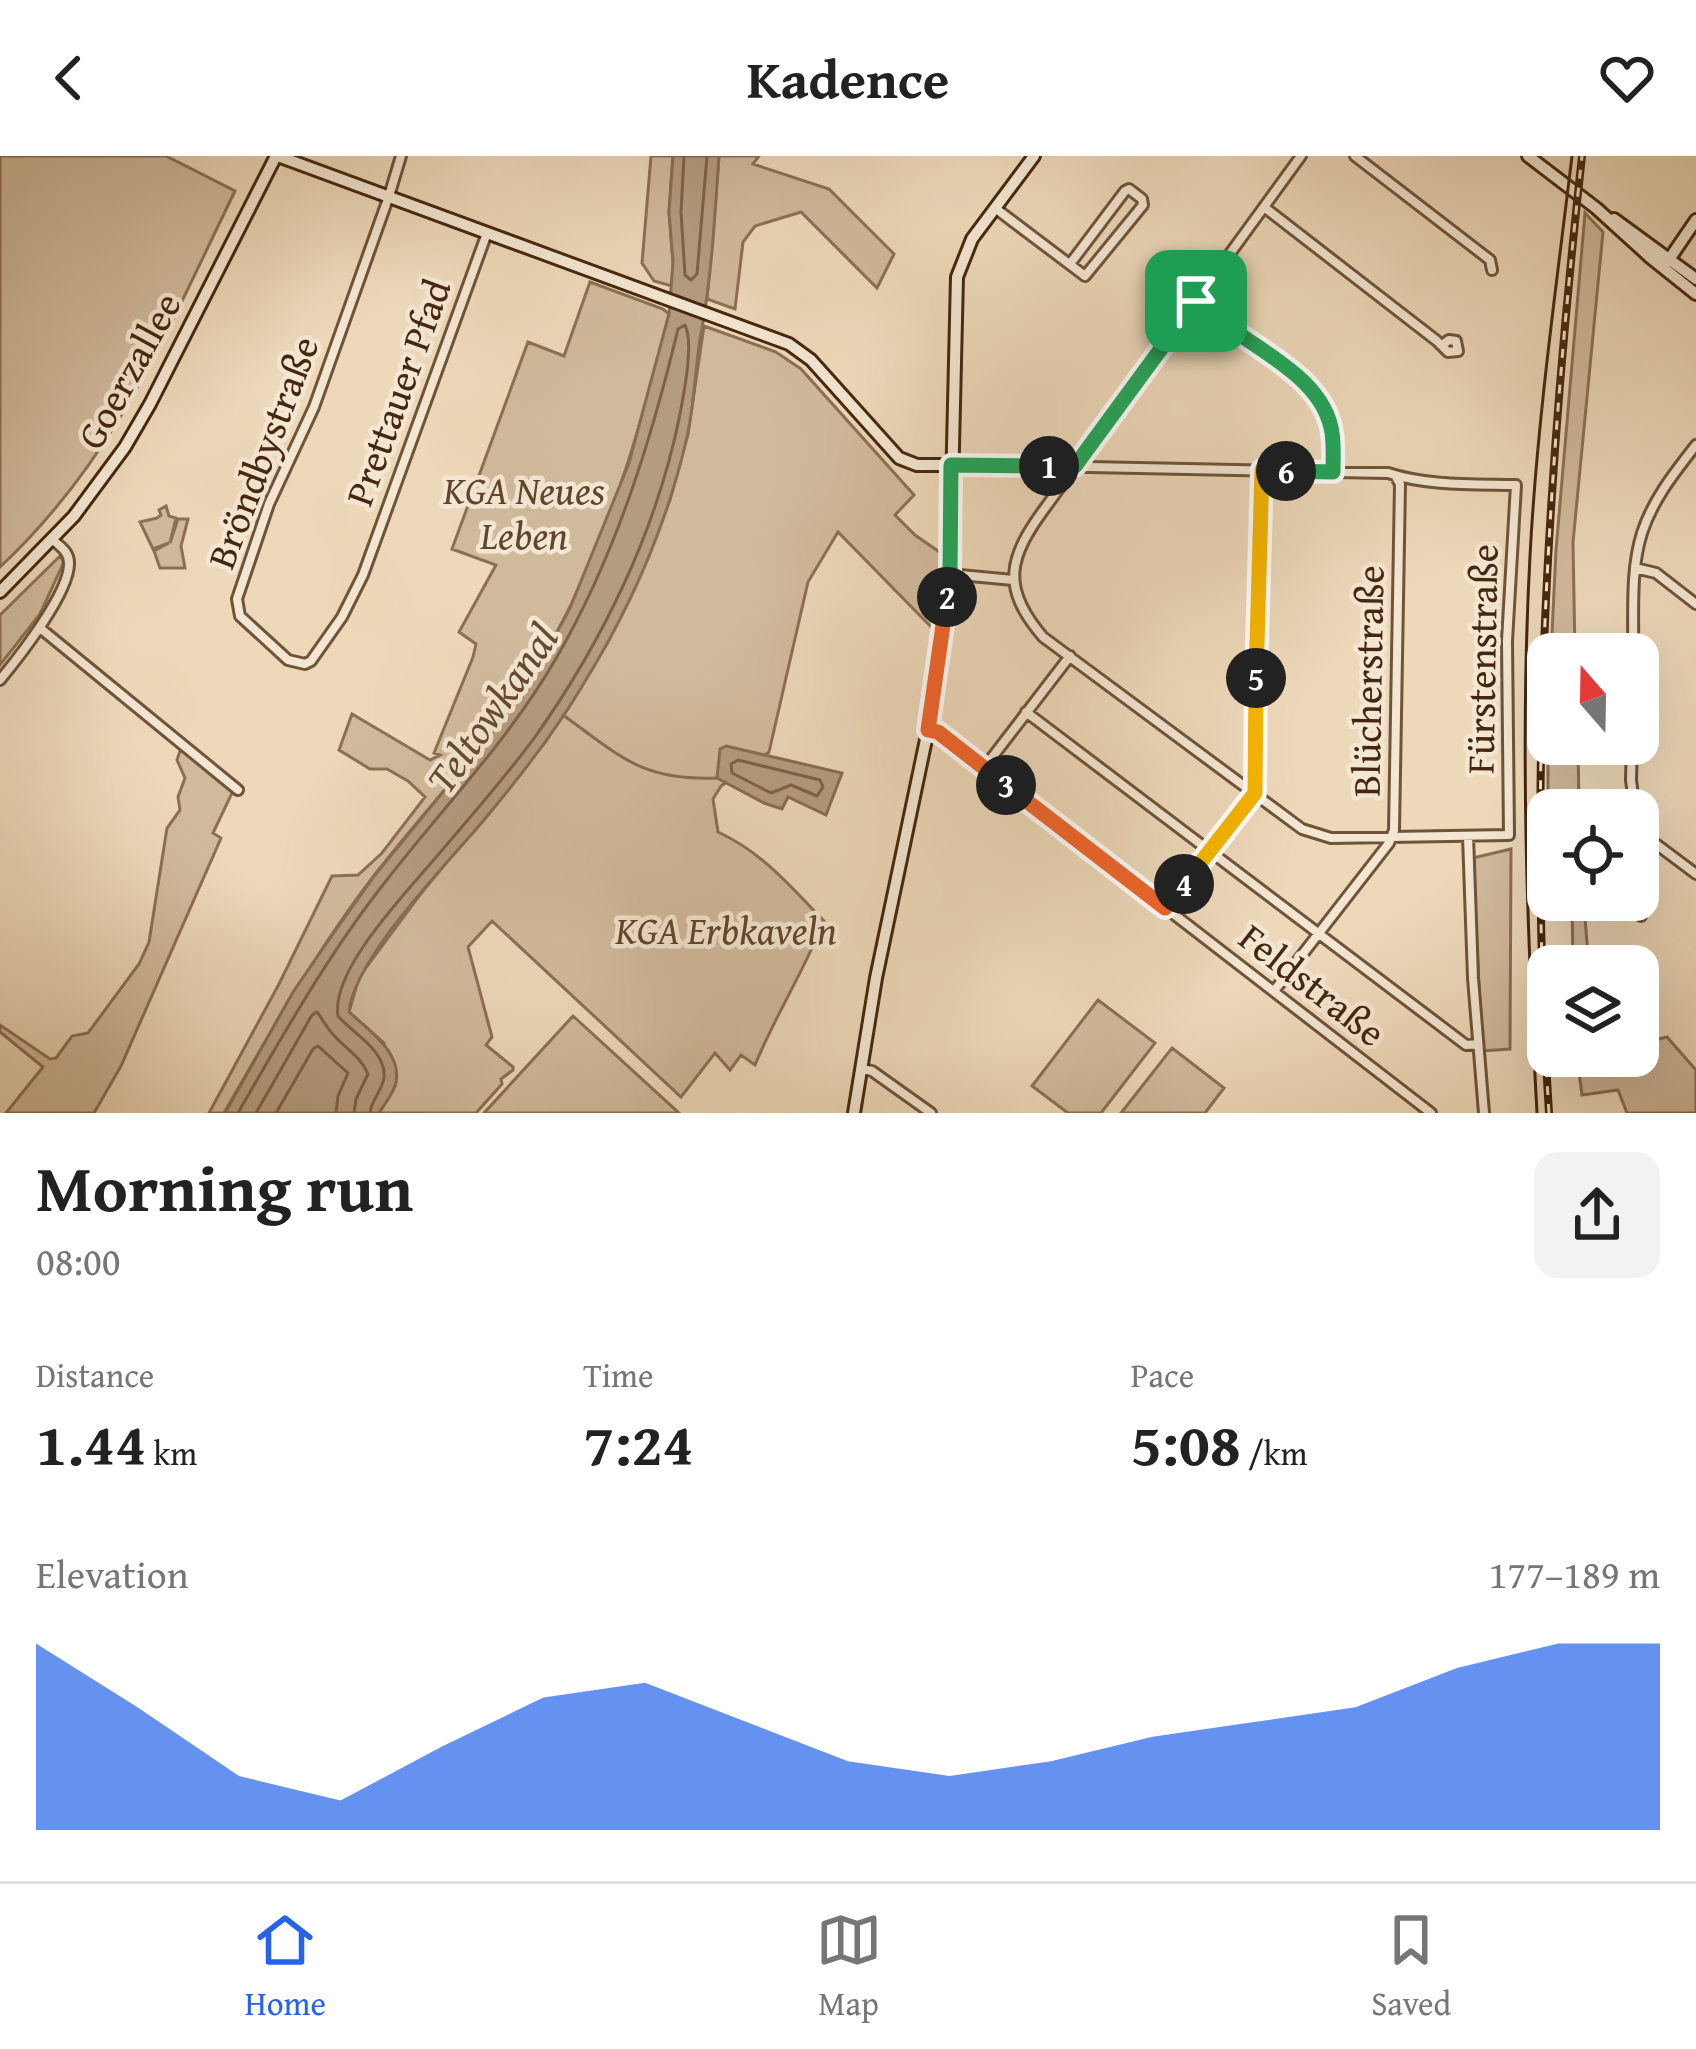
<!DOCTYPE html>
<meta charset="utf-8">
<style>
:root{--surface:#fff;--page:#f2f2f2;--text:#222;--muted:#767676;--line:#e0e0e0;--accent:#2563eb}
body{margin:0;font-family:"Gentium Book Plus",serif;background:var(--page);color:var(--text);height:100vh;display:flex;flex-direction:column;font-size:45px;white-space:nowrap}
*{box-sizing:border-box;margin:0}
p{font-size:39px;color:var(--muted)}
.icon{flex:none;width:66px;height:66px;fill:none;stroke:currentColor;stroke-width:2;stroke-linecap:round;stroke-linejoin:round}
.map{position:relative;height:957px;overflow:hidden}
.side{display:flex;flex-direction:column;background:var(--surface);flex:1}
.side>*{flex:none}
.needle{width:78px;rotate:340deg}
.buttons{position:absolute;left:1527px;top:477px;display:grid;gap:24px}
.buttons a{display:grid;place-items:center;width:132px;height:132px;border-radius:24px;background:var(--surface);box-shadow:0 12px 48px #0002;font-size:60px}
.pin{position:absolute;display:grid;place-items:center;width:102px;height:102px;color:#fff;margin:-51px;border-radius:24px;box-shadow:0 6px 18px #0006}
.km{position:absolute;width:60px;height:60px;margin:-30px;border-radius:50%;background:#222;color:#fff;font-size:33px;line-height:60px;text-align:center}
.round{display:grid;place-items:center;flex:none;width:126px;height:126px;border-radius:24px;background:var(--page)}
.head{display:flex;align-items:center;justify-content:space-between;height:204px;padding:0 36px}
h1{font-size:66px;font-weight:700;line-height:90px}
.metrics{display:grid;grid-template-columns:repeat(3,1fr);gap:18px;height:204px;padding:12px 36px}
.metrics div{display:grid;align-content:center}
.metrics b{font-size:60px;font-weight:700}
.metrics small{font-size:33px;font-weight:400}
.metrics p{font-size:33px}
.chart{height:336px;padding:24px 36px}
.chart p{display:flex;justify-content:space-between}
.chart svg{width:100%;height:216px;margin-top:12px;fill:var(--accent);opacity:.7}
header{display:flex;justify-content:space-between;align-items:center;height:156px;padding:0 36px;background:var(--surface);font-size:54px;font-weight:700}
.dock{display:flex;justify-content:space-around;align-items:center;height:168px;border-top:3px solid var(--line);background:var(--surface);font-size:33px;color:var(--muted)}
.dock a{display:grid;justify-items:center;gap:6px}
.dock .active{color:var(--accent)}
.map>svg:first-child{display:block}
</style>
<header><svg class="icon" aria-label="back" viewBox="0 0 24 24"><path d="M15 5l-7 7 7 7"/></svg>Kadence<svg class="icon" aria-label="heart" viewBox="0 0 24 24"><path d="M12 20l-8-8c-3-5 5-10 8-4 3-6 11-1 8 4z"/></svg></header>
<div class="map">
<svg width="1696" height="957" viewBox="0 0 1696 957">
<rect width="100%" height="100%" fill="#edd8b9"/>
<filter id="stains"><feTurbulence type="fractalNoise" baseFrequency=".00167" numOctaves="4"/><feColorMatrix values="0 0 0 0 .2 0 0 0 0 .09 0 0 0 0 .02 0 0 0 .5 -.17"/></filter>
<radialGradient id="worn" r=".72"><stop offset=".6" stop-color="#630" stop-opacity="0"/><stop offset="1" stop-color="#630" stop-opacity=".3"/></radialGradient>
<!-- green -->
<path fill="#d1ba9c" stroke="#8c7054" stroke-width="3" d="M0 0H166L235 35C167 174 116 303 0 411Z
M651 0H673L669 56 673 106 672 130 654 125 642 107Z
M719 0H759L753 8 829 33 894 98 877 132 801 56 755 70 743 86 735 153 707 143Z
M1585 57 1603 76 1573 386 1575 498H1551L1556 394Z
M590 126 663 153 669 158C641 273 607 389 548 492 501 575 434 643 376 717 318 792 271 875 224 957H209L279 828 332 720 358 719 382 697 425 641 408 625 387 613H370L339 594 352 558 430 604 440 599 434 597 473 501 476 488 459 476 496 409 452 393 528 186 564 200Z
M704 170 776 196 801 213 914 339 895 359 915 379 941 397 934 474 838 376 808 426 769 596 721 630 713 643 718 676C762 696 791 731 824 765 804 815 775 860 755 909L741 899 730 914 715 897 681 941 492 765 468 791 492 881 486 889 513 911V914L501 923 502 928 476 957H379L395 930 384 887 349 856 359 821 419 740 546 585 608 486 635 432 670 344 688 278Z
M166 350 169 360 176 362 170 387 178 363H188L181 390 185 412H160L154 395 169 387 153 393 140 366 157 362 161 359 159 354Z
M60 400 64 406 40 458 0 509V459Z
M1548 588H1578L1579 654H1548V677Z
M181 592 233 635 213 677 221 682 121 910 94 957H6L43 911 0 876V869L50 903 56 902 72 880 88 877 139 808 149 786 167 672 180 654 178 641 185 622 177 604Z
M1511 693 1510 893 1482 895 1473 702Z
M1572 744H1628L1629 761 1585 763 1589 810H1573Z
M1098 844 1155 887 1101 957H1068L1032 930Z
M573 860 679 957H484Z
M1667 881 1696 914V957H1627L1618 934 1582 939 1577 900H1638V888Z
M1172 892 1224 932 1205 957H1121Z"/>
<!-- water -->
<path fill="#b49c7f" stroke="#886d51" stroke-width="3" d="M673 0H719C715 57 712 117 702 172 695 208 695 245 687 281 667 369 629 455 581 532 553 579 519 622 484 664 447 708 354 802 349 856 369 874 405 899 395 930 392 939 384 949 379 957H225L293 836 333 778 375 719 502 564 547 495 570 452 629 307 669 158 673 106 669 56Z
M726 590 842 617 826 659 788 641 782 653 764 647 717 622 720 593Z"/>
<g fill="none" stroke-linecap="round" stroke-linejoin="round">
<!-- shore -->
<path stroke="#7d6246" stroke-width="3" d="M684 0 681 56 685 119 691 124 697 118 707 0
M738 604 820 624 823 631 817 640 791 629 771 637 732 617 731 608Z
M238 957C284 877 329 797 386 725 444 650 511 582 558 499 616 398 651 285 678 173L685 169C694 187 684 237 680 258 657 374 603 485 535 581 501 627 462 671 424 715 397 747 331 817 338 860 353 878 386 894 384 921 383 934 371 944 370 957
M256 957 312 859 317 856C321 861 324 867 328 872 340 890 359 897 368 918L356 943 354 957
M276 957 313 893 318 890 348 917 338 940 336 957"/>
<!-- stream -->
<path stroke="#886d51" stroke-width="3" d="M563 559C621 601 642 625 717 622"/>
<defs>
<path id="street" d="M401 0 389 40 314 251 269 348 237 443 240 460 288 504 305 508 311 505 342 461 363 419 487 77
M1355 0 1490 104 1492 114
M1264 51 1437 185 1448 196 1458 195
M995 52 1085 120 1143 49 1142 43 1129 33 1125 35 1070 108
M1196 145 1313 236C1332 261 1333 285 1333 316
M1442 189 1449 184 1456 185 1458 195
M951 309C997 310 1043 310 1089 311L1388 317C1428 330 1472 328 1516 329L1507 485 1509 679 1331 682 1302 673 1043 481C1000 431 1009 401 1045 352 1058 334 1071 316 1085 297L1301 0
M1635 412 1656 417 1696 448
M950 418 1013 424
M40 472 238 634
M1633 498C1634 458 1630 415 1642 377 1653 343 1675 316 1696 289
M0 524C19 501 70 436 69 407 69 396 61 391 53 384
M1026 556 1466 889 1478 888
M928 574 938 576 1431 957
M1632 588 1631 624 1635 654
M984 612 1070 500
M1638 662 1652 685 1696 718
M1468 680 1473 822 1484 957
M1635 744 1641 760
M1165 752 1255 637 1262 314
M1274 835 1389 687 1394 674 1400 328 1396 321
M862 913 872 915 931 957"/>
<path id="secondary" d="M278 0 789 188 811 204 899 302 917 309H951
M1528 0 1596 52 1651 102 1696 138
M1614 63 1696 123
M1668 105 1696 64
M0 436 74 360 125 291 150 248 276 0
M854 957 876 822 928 574 950 418 957 121 972 83 1034 0"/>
</defs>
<!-- street casing -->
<use href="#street" stroke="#705338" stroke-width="14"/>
<!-- secondary casing -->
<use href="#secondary" stroke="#46270d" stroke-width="16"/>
<!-- street -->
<use href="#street" stroke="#f3e6d2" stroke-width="8"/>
<!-- secondary -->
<use href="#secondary" stroke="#f3e6d2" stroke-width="10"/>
<!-- tram -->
<path stroke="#46270d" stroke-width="3" d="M1537 957C1527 772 1520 585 1530 400 1537 266 1556 133 1572 0"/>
<defs>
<path id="rail" d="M1549 957C1528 637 1547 318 1582 0"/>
</defs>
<!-- rail casing -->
<use href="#rail" stroke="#46270d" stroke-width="8"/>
<!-- rail -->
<use href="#rail" stroke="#f3e6d2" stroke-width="3" stroke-dasharray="9" stroke-linecap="butt"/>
</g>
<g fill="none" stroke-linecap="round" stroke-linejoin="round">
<defs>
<path id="split-1" d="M1049 310H1075L1196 145"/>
<path id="split-2" d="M947 441 950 418 951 309 1049 310"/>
<path id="split-3" d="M947 441 928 574 938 576 1006 629"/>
<path id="split-4" d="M1006 629 1165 752 1184 728"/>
<path id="split-5" d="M1184 728 1255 637 1256 522"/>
<path id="split-6" d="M1256 522 1262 314 1286 315"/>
<path id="split-7" d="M1235 175C1272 202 1325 228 1332 277 1334 290 1333 303 1333 316L1286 315"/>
<path id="split-8" d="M1196 145 1235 175"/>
</defs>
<!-- split-1 casing -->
<use href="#split-1" stroke="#fff" stroke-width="24"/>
<!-- split-2 casing -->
<use href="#split-2" stroke="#fff" stroke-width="24"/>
<!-- split-3 casing -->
<use href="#split-3" stroke="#fff" stroke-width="24"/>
<!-- split-4 casing -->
<use href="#split-4" stroke="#fff" stroke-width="24"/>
<!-- split-5 casing -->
<use href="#split-5" stroke="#fff" stroke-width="24"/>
<!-- split-6 casing -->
<use href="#split-6" stroke="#fff" stroke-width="24"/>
<!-- split-7 casing -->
<use href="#split-7" stroke="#fff" stroke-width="24"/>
<!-- split-8 casing -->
<use href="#split-8" stroke="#fff" stroke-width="24"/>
<!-- split-1 -->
<use href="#split-1" stroke="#22a559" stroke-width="15"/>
<!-- split-2 -->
<use href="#split-2" stroke="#22a559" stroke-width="15"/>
<!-- split-3 -->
<use href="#split-3" stroke="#f0652b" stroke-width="15"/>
<!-- split-4 -->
<use href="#split-4" stroke="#f0652b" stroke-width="15"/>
<!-- split-5 -->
<use href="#split-5" stroke="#f5b400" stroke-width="15"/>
<!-- split-6 -->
<use href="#split-6" stroke="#f5b400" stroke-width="15"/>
<!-- split-7 -->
<use href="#split-7" stroke="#22a559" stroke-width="15"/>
<!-- split-8 -->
<use href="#split-8" stroke="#f5b400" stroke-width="15"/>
</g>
<g text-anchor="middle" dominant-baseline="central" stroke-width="9" stroke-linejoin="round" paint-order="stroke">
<!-- street labels -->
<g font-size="39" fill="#46270d" stroke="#f3e6d2">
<text transform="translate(128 214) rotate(-61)">Goerzallee</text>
<text transform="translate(397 236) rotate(-70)">Prettauer Pfad</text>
<text transform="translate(262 296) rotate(-69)">Bröndbystraße</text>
<text transform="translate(1481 503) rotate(-89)">Fürstenstraße</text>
<text transform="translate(1367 525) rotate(-89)">Blücherstraße</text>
<text transform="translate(1313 828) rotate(38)">Feldstraße</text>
</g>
<!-- park labels -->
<g font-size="39" font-style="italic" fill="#62442a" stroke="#f3e6d2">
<text x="524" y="333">KGA Neues<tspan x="524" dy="45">Leben</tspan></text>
<text x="726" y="773">KGA Erbkaveln</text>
</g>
<!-- water labels -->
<g font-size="42" font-style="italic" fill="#674a2f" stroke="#f3e6d2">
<text transform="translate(491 552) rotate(-55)">Teltowkanal</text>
</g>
</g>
<rect width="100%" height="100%" filter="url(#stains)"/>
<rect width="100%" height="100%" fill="url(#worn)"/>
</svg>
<div class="buttons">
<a><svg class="needle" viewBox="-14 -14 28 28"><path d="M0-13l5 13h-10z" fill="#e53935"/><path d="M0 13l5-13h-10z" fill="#767676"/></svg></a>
<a><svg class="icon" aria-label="locate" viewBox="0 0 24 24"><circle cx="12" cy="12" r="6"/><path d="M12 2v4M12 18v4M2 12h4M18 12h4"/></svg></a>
<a><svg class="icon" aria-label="layers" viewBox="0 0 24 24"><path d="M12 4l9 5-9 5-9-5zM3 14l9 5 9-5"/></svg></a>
</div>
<div class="pin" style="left:1196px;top:145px;background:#1e9e55"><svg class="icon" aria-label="arrive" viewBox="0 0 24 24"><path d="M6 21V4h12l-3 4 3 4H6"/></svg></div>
<b class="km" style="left:1049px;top:310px">1</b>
<b class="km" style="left:947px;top:441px">2</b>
<b class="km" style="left:1006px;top:629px">3</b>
<b class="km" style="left:1184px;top:728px">4</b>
<b class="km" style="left:1256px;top:522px">5</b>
<b class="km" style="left:1286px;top:315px">6</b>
</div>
<section class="side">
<div class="head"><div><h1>Morning run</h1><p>08:00</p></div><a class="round"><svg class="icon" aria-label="share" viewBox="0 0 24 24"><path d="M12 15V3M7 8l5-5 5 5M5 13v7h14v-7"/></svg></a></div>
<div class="metrics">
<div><p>Distance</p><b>1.44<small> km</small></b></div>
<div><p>Time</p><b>7:24</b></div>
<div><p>Pace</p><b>5:08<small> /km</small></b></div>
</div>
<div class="chart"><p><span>Elevation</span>177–189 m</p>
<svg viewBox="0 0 160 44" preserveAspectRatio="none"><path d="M0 44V6L10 19L20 33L30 38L40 27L50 17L60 14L70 22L80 30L90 33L100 30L110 25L120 22L130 19L140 11L150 6L160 6V44z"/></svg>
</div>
</section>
<nav class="dock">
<a class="active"><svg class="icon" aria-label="home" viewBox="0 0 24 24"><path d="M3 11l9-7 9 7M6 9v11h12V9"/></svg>Home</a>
<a><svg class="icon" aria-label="map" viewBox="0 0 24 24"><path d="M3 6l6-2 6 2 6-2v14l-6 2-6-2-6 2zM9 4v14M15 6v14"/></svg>Map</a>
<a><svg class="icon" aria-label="saved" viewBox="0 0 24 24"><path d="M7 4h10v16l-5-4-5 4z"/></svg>Saved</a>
</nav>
